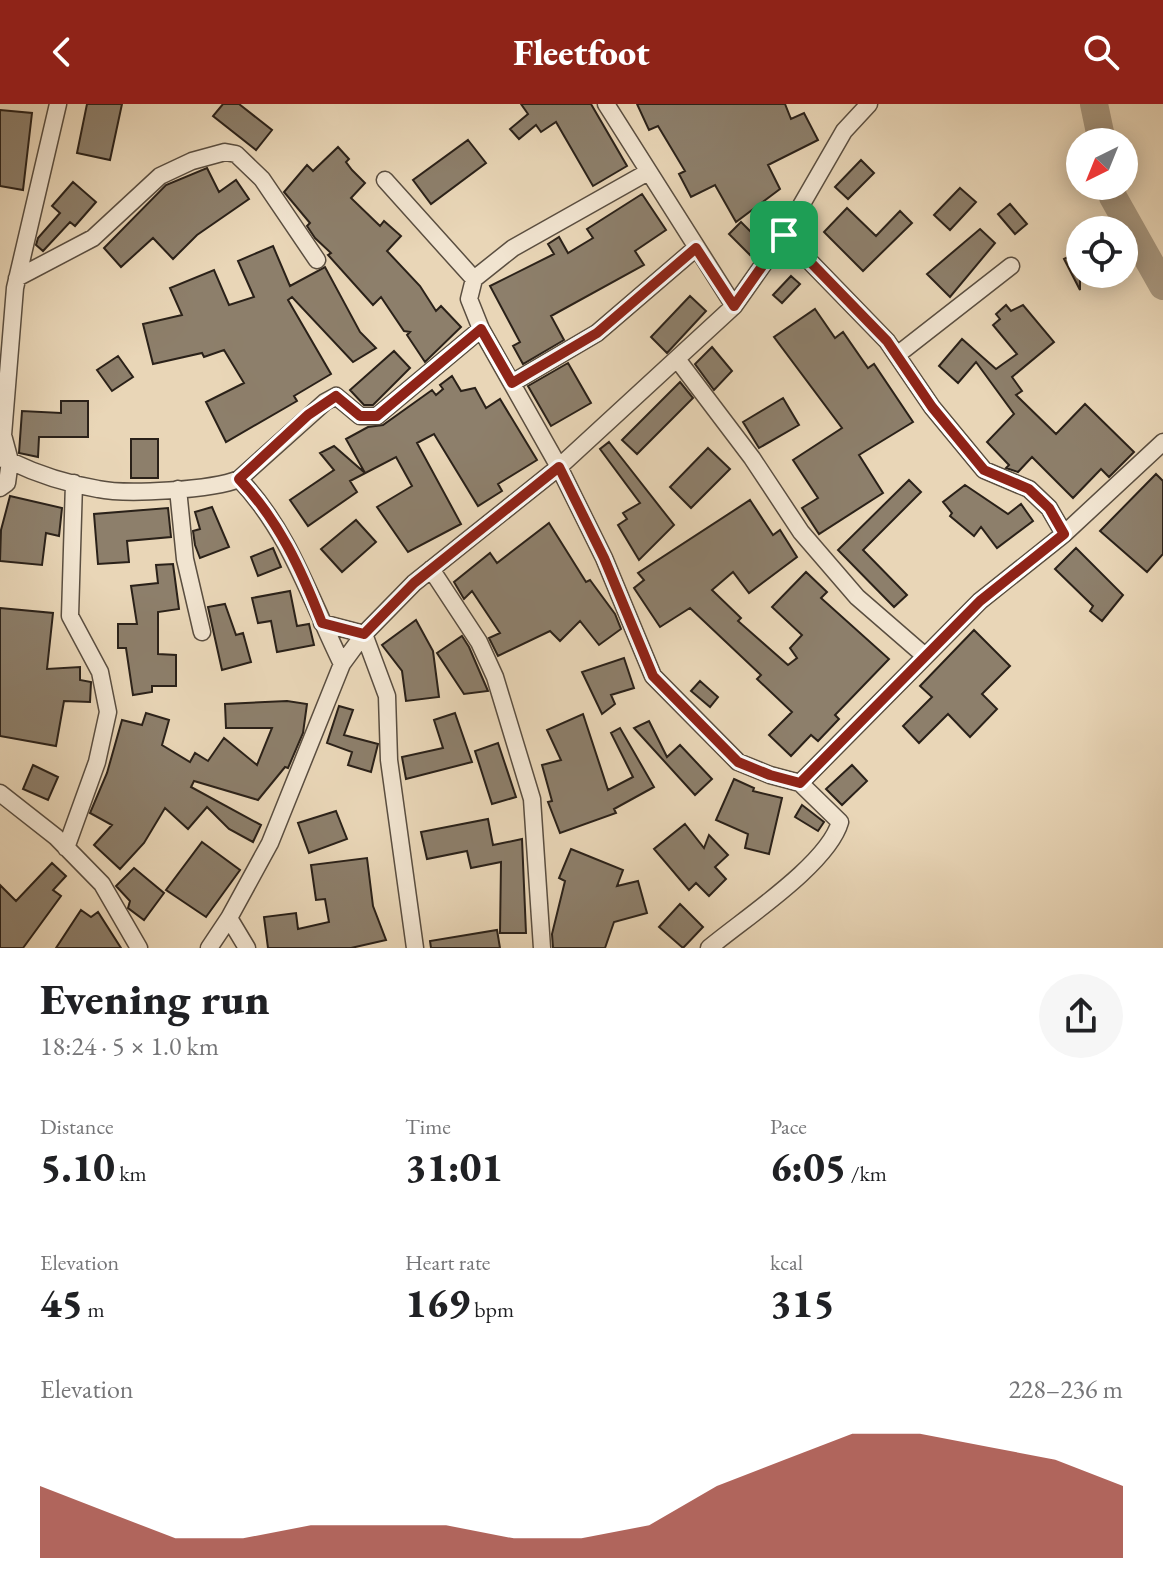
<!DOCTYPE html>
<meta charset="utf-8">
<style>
:root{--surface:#fff;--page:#f6f6f6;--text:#202124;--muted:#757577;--accent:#8f2418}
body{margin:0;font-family:"EB Garamond",serif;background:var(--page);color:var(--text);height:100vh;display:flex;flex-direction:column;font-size:30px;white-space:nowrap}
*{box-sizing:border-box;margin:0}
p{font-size:26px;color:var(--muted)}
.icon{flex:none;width:44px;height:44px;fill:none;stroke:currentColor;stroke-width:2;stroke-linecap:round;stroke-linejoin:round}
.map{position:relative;height:844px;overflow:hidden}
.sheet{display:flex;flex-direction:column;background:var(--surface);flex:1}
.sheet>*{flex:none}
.needle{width:52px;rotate:223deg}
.fabs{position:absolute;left:1066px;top:24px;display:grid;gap:16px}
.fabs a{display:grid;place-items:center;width:72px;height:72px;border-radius:50%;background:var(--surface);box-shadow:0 4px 20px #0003;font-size:40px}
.pin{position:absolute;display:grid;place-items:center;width:68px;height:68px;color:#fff;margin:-34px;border-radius:16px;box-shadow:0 4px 12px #0006}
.round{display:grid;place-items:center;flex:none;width:84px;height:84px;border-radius:42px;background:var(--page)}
.summary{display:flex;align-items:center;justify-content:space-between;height:136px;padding:0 40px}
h1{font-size:44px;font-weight:800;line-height:60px}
.metrics{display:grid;grid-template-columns:repeat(3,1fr);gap:12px;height:136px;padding:8px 40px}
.metrics div{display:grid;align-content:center}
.metrics b{font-size:40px;font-weight:800}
.metrics small{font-size:22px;font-weight:400}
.metrics p{font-size:22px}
.chart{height:224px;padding:16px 40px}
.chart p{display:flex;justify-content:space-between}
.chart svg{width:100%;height:144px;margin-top:8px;fill:var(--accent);opacity:.7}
header{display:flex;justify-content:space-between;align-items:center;height:104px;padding:0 40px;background:var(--accent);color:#fff;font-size:36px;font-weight:800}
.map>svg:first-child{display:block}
</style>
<header><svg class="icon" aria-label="back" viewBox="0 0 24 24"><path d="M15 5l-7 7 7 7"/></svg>Fleetfoot<svg class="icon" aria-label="search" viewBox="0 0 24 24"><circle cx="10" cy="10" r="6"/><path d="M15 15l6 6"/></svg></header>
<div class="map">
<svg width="1163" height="844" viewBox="0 0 1163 844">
<rect width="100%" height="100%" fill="#e9d6b7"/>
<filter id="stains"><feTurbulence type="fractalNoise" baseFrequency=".0025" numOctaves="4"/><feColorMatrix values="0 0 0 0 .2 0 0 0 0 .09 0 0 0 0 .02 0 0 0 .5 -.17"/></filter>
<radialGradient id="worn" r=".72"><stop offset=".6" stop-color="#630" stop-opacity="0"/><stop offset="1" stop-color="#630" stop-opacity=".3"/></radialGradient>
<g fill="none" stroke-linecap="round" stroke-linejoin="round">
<!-- river -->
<path stroke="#a89881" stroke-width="28" d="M1094 0 1102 38
M1111 82 1113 93 1163 182"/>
</g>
<!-- building -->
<path fill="#8d7f6b" stroke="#2a2119" stroke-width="2" d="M87 0H122L110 56 77 49Z
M223 0H239L272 26 256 46 213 12Z
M521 0H591L627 62 593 82 556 18 541 28 536 21 519 35 510 25 528 10Z
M637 0H785L791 15 804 9 818 36 768 61 780 85 736 118 715 81 691 93 679 70 685 67 658 22 649 26Z
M0 6 32 9 23 86 0 82Z
M468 36 486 59 431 100 413 76Z
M338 43 349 55 346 58 352 66 365 79 351 94 380 122 384 117 401 132 387 147 420 182 436 207 441 202 461 223 425 258 407 231 410 228 404 227 381 193 373 201 328 151 331 149 315 134 307 122 310 119 284 88 307 61 313 67Z
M861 56 874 69 848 95 835 83Z
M207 64 219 88 236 76 249 95 197 131 173 155 153 134 121 163 104 144 166 81Z
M73 78 96 98 75 122 70 118 43 147 36 141 38 134 60 109 52 102Z
M960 84 976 98 950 126 934 111Z
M642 90 666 126 635 147 644 161 551 212 564 236 523 260 513 242 520 238 490 182 554 150 548 140 559 133 568 149 593 134 587 125Z
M1010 100 1027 120 1015 130 998 110Z
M847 104 876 132 900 107 912 119 863 167 824 128Z
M741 118 762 139 750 151 729 130Z
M980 125 995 139 950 193 927 170Z
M273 142 290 182 325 163 360 228 376 244 353 258 292 193 288 196 331 270 294 292 297 297 226 338 206 298 244 279 224 246 204 253 202 249 153 260 143 220 182 211 170 184 214 166 229 201 254 193 238 157Z
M1080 147V186L1064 155Z
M791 172 800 180 782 199 773 191Z
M690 192 706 207 667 249 651 233Z
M1006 201 1011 207 1023 201 1054 238 1012 273 1022 287 1016 291 1056 330 1085 300 1134 348 1109 373 1101 365 1073 394 1032 353 1018 368 1006 364 1009 361 987 338 1014 310 976 258 958 279 939 262 962 235 996 265 1017 250 993 221 1000 215 996 210Z
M815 205 835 234 843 228 868 264 874 260 913 318 859 351 883 389 819 430 802 404 818 394 793 356 842 324 774 233Z
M712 243 732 267 714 286 695 260Z
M394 247 410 264 373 301H364L350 286Z
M118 252 133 273 112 287 97 266Z
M568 259 591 299 551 322 528 282Z
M452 272 461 287 475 284 486 304 500 295 537 356 498 380 502 387 478 402 434 330 417 339 461 420 408 448 377 403 412 382 396 353 350 377 357 388 308 422 290 396 334 366 320 349 334 342 365 369 346 335 368 323 383 321 432 286 436 291 443 285 440 281Z
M680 278 693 294 637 350 622 336Z
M783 294 799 321 759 344 743 318Z
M61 297H88V333H39L38 353 19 349 22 307 61 309Z
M131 335H158V374H131Z
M609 338 674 421 639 456 618 421 627 415 623 409 640 399 600 345Z
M708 344 730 365 691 404 670 383Z
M1156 370 1163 377V450L1147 468 1100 427Z
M909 376 921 388 863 446 907 491 894 503 838 446Z
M965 381 1008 410 1021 400 1033 417 997 444 981 423 974 432 950 412 952 409 943 398Z
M10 392 62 404 59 432 46 429 42 461 0 457 1 426Z
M750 396 773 431 780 426 797 453 749 489 733 468 712 486 741 514 738 517 788 561 797 554 790 544 802 531 772 503 806 468 827 488 821 494 889 555 835 611 839 615 818 637 811 631 791 652 769 631 792 608 757 575 761 571 690 504 660 523 634 484 644 476 638 469Z
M212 403 229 443 200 454 195 441 193 427 200 425 195 408Z
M168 404 171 433 127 437 129 458 98 460 94 410Z
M356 416 376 438 342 468 321 445Z
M549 419 586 478 590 476 615 510 621 525 599 541 580 517 560 537 550 527 498 552 489 534 500 529 472 487 464 495 454 478 490 449 497 459Z
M273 444 281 463 258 472 251 453Z
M1076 444 1123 491 1102 517 1090 507 1093 502 1055 465Z
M173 460 179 505 158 508V550L176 551V582H152V588L133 591 126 544H118V520H137L131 482 158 479 156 461Z
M290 487 297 522 309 520 314 541 277 548 271 517 258 519 252 494Z
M225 500 236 531 243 529 251 558 222 566 208 503Z
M0 504 53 509 47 565 80 563V576L91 578 90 598 64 597 56 642 0 632Z
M416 516 433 547 439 593 406 597 402 567 382 541Z
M974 526 1010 562 982 590 997 605 970 633 948 610 919 639 903 622 932 593 920 582Z
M462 532 469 543 488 587 464 590 437 549Z
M624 554 634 584 611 591 615 600 602 610 582 568Z
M700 577 718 593 710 603 691 587Z
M287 597 307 600 303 629 288 664 285 663 258 696 194 677 191 683 261 721 253 738 229 725 207 703 188 725 165 704 144 739 120 765 94 741 112 721 90 709 107 669 122 616 142 621 146 609 169 616 162 641 190 658 195 649 208 657 224 634 257 661 272 624H226L225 600Z
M339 602 353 606 344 631 378 640 371 668 348 661 352 648 327 639Z
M455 609 472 658 406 675 402 653 443 644 434 616Z
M583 610 608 686 633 673 611 629 620 624 654 683 614 705 616 709 560 729 548 698 552 697 542 661 561 656 547 626Z
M649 617 667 653 680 641 712 675 695 691 634 624Z
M498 639 516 693 492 700 475 647Z
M33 661 58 673 48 696 23 685Z
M852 661 867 677 842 701 826 685Z
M734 675 754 684 753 687 782 694 769 750 745 744 748 730 716 716Z
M802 701 824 718 818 727 795 713Z
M336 707 347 735 309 749 298 719Z
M488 715 493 741 522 735 526 829H500L501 758 471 764 467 747 427 755 421 728Z
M685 720 704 744 709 731 728 751 715 763 726 775 709 792 696 779 689 786 654 745Z
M202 738 240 766 206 813 166 786Z
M571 745 623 766 617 782 638 777 647 809 614 818 605 844H553L552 830 565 777 559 774Z
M367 754 373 802 386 836 351 844H268L264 813 296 809 298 825 329 818 325 795 316 796 311 761Z
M52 759 66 772 53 786 61 792 23 844H0V781L16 797Z
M134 764 164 789 144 816 128 804 130 797 116 782Z
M680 800 703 823 683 844 659 823Z
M81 806 91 813 98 808 121 844H56Z
M497 826 500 844H431L430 837Z"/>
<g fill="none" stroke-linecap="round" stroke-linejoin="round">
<defs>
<path id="minor" d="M606 0 734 202
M648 68 513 144 474 175 469 195 481 225 559 363 604 454 653 572 738 658 770 671 800 679 980 497 1064 430 1163 338
M385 76 474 175
M784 131 887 237 932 303 984 366 1029 385 1049 404 1064 430
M17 174 93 134 160 72 192 57 225 48 236 50 262 75 317 156
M897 251 1011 162
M677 255 752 354 801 428 857 493 925 552
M512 279 597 229 696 144
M3 355 10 357 3 331 15 184 58 0
M239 375 325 298 336 292 360 312H377L481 225
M0 384 7 379 10 357C37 370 68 380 98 385 127 391 213 386 239 375 290 428 310 495 342 560
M178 385 185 455 202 528
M431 465 479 538 495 573 532 695 542 844
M322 519 364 530 387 592 389 656 415 844
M0 689 56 733 102 780 139 844
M66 744 97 658 108 608 100 568 70 512 74 379
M229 814 247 844
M209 844 229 814 270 739 342 560 364 530 414 479 559 363 734 202 784 131 844 27 869 0
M709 844C745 814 828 760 840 718L800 679"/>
</defs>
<!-- minor casing -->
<use href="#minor" stroke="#5a4e40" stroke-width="19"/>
<!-- minor -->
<use href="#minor" stroke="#f1e4d0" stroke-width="16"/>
</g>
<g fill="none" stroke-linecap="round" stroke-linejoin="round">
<defs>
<path id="route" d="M784 131 887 237 932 303 984 366 1029 385 1049 404 1064 430 980 497 800 679 770 671 738 658 653 572 604 454 559 363 414 479 364 530 322 519C301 465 279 417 239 375L308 311 336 292 360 312H377L481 225 512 279 597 229 696 144 734 202Z"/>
</defs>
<!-- route casing -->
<use href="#route" stroke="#fff" stroke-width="16"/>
<!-- route -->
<use href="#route" stroke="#8f2418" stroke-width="10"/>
</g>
<rect width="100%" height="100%" filter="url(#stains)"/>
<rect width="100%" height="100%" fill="url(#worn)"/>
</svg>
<div class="fabs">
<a><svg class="needle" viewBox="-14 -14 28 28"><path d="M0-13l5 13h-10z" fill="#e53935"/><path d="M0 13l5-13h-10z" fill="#757577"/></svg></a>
<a><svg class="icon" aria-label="locate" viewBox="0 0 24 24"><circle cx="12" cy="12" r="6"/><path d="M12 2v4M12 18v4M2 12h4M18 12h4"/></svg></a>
</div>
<div class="pin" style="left:784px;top:131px;background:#1e9e55"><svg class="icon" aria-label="arrive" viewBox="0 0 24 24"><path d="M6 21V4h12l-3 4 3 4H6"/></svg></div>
</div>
<section class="sheet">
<div class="summary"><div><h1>Evening run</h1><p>18:24 · 5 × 1.0 km</p></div><a class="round"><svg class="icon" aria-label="share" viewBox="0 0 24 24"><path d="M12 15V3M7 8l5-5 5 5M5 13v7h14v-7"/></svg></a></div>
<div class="metrics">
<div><p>Distance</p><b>5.10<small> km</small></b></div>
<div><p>Time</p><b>31:01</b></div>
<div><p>Pace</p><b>6:05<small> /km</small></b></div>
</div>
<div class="metrics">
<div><p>Elevation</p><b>45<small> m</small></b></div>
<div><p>Heart rate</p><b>169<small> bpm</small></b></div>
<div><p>kcal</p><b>315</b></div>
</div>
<div class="chart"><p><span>Elevation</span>228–236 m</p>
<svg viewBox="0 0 160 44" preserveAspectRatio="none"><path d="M0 44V22L10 30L20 38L30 38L40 34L50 34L60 34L70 38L80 38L90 34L100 22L110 14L120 6L130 6L140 10L150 14L160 22V44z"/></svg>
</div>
</section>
